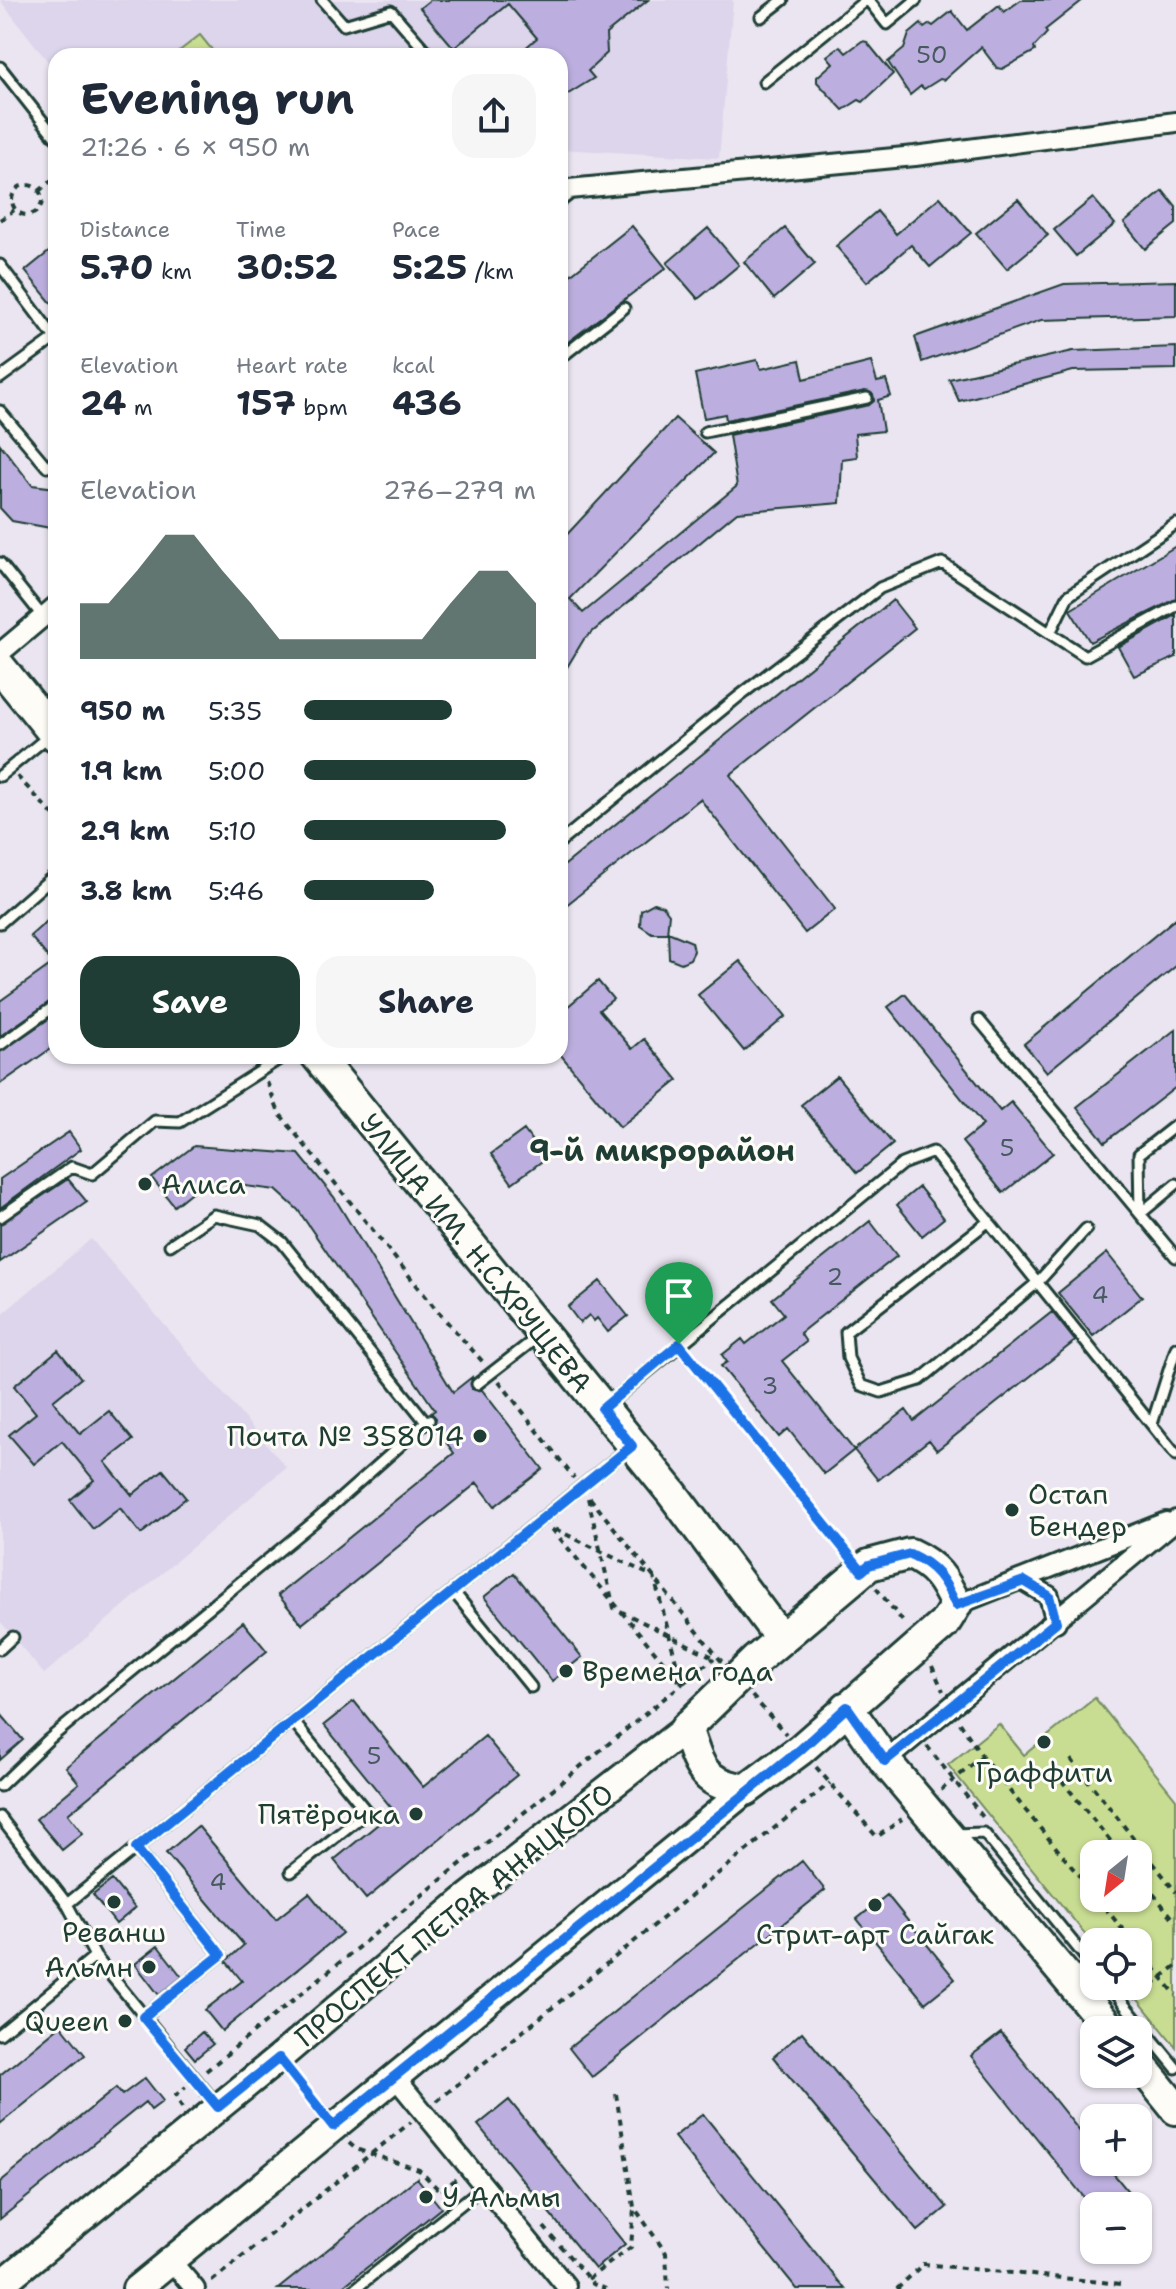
<!DOCTYPE html>
<meta charset="utf-8">
<style>
:root{--surface:#fff;--page:#f6f6f7;--text:#1f2937;--muted:#747a83;--accent:#1f3d34}
body{margin:0;font-family:"Shantell Sans",sans-serif;background:var(--page);color:var(--text);height:100vh;display:flex;flex-direction:column;font-size:30px;white-space:nowrap}
*{box-sizing:border-box;margin:0}
p{font-size:26px;color:var(--muted)}
.icon{flex:none;width:44px;height:44px;fill:none;stroke:currentColor;stroke-width:2;stroke-linecap:round;stroke-linejoin:round}
.map{position:relative;flex:1;overflow:hidden}
.drawer{position:absolute;left:48px;top:48px;width:520px;height:1016px;display:flex;flex-direction:column;background:var(--surface);border-radius:24px;box-shadow:0 2px 6px #0004}
.drawer>*{flex:none}
.needle{width:52px;rotate:210deg}
.controls{position:absolute;left:1080px;top:1840px;display:grid;gap:16px}
.controls a{display:grid;place-items:center;width:72px;height:72px;border-radius:16px;background:var(--surface);box-shadow:0 2px 6px #0004;font-size:40px}
.pin{position:absolute;display:grid;place-items:center;width:68px;height:68px;color:#fff;margin:-82px -34px;border-radius:50% 50% 50% 0;rotate:-45deg;box-shadow:0 0 8px #0007}
.pin .icon{rotate:45deg}
.round{display:grid;place-items:center;flex:none;width:84px;height:84px;border-radius:24px;background:var(--page)}
.headline{display:flex;align-items:center;justify-content:space-between;height:136px;padding:0 32px}
h1{font-size:44px;font-weight:700;line-height:60px}
.stats{display:grid;grid-template-columns:repeat(3,1fr);gap:12px;height:136px;padding:8px 32px}
.stats div{display:grid;align-content:center}
.stats b{font-size:34px;font-weight:700}
.stats small{font-size:22px;font-weight:400}
.stats p{font-size:22px}
.chart{height:224px;padding:16px 32px}
.chart p{display:flex;justify-content:space-between}
.chart svg{width:100%;height:144px;margin-top:8px;fill:var(--accent);opacity:.7}
.button{display:flex;gap:16px;margin-top:auto;padding:16px 32px}
.button a{flex:1;height:92px;border-radius:24px;background:var(--accent);color:#fff;font-size:32px;font-weight:700;line-height:92px;text-align:center}
.button a+a{background:var(--page);color:var(--text)}
ul{padding:0 32px;list-style:none;font-size:26px}
li{display:grid;grid-template-columns:128px 96px 1fr;align-items:center;height:60px}
li i{height:20px;border-radius:10px;background:var(--accent)}
.map>svg:first-child{display:block}
</style>
<div class="map">
<svg width="1176" height="2289" viewBox="0 0 1176 2289">
<rect width="100%" height="100%" fill="#eae5f0"/>
<filter id="ink" filterUnits="userSpaceOnUse"><feTurbulence type="fractalNoise" baseFrequency=".0125" numOctaves="2"/><feDisplacementMap in="SourceGraphic" scale="16" xChannelSelector="R" yChannelSelector="G"/><feConvolveMatrix kernelMatrix="1 2 1 2 8 2 1 2 1" color-interpolation-filters="sRGB"/></filter>
<g filter="url(#ink)">
<!-- built -->
<path fill="#dcd5eb" d="M0 0H733L719 158 560 149V56H56V72Z
M91 1239 286 1467 44 1674 0 1621V1316Z"/>
<!-- green -->
<path fill="#c9dd92" stroke="#748d63" stroke-width="2" fill-rule="evenodd" d="M200 35 217 56H173Z
M1095 1698 1176 1799V2047L1127 1986H1138V1942H1094V1945L948 1765 999 1724 1024 1755ZM1094 1854H1138V1898H1094Z"/>
<!-- building -->
<path fill="#bcafdf" stroke="#1f3d34" stroke-width="2" d="M430 0H648L606 34 607 53 588 71 594 78 560 99V56H516L537 38 508 4 454 48 420 8Z
M1021 0H1083L1045 30 1047 33 1034 47 1035 51 1002 69 997 68 981 47 944 80 940 79 924 89 921 86 910 95 888 62 904 49 909 34 921 24 924 28 930 24 933 26 952 11 967 30 999 5 1004 12Z
M862 41 867 42 893 74 863 102 859 100 843 110 817 82V77L833 63 827 56 840 46 846 53Z
M1163 191 1176 207V224L1145 249 1124 223Z
M940 197 971 233 930 267 911 245 867 282 836 246 877 211 896 234Z
M1093 198 1115 224 1076 256 1054 230Z
M1018 199 1048 235 1007 269 976 233Z
M632 226 666 268 560 348V283Z
M708 228 739 265 698 299 667 263Z
M785 228 815 264 774 299 744 262Z
M56 246V309L25 271Z
M1176 281V316L1041 320 922 362 915 337 1064 284Z
M1176 347V369L1073 371 959 401 949 379 1073 351Z
M757 360 761 369 800 360 804 379 871 362 877 382 886 380 891 396 878 400 883 431 855 434 857 457 842 459 840 503 737 512 584 639 560 679V542L675 418 714 453 570 599 583 613 737 486 729 435 869 405 874 401 873 394 865 391 726 420 725 414 704 418 695 374Z
M0 444 32 485 56 488V529L12 521 0 508Z
M1176 546V599L1090 642 1070 610Z
M893 600 915 628 730 775 835 909 805 933 700 799 560 910V869Z
M1176 615V657L1134 676 1118 647Z
M654 903 663 906 669 914 667 933H652L640 925 641 910Z
M56 913V998L0 1036V1001L53 963 30 936Z
M1176 918V966L1047 1072 1024 1044Z
M668 932 692 942 694 951 690 959 681 963 669 958Z
M740 961 786 1016 744 1051 698 995Z
M598 981 613 999 599 1010 632 1049 644 1039 678 1080 620 1127 560 1054V1013Z
M905 994 1000 1111 1011 1102 1053 1153 1003 1193 962 1142 983 1125 888 1007Z
M56 1014V1045L0 1084V1052Z
M1176 1029V1087L1105 1142 1077 1107Z
M837 1076 893 1144 857 1173 801 1105Z
M524 1130 545 1159 512 1183 491 1154Z
M69 1132 81 1149 0 1208V1179Z
M194 1146 299 1154 334 1197 453 1392 472 1377V1389L482 1390 543 1469 495 1506 477 1483 302 1624 278 1595 454 1453 434 1426 436 1418 431 1413 435 1410 298 1210 276 1190 205 1181 174 1206 152 1178Z
M68 1179 87 1202 0 1262V1224Z
M919 1187 944 1218 922 1236 897 1205Z
M870 1221 897 1256 800 1333 806 1342 782 1361 854 1450 824 1474 788 1429 779 1437 721 1366 727 1362 722 1355 742 1339 746 1344 784 1314 772 1299Z
M1107 1253 1142 1297 1093 1336 1058 1293Z
M600 1281 628 1316 608 1332 597 1318 594 1321 589 1315 580 1323 568 1307Z
M1052 1312 1075 1341 937 1450 929 1440 878 1480 854 1450 906 1410 914 1421Z
M58 1350 81 1378 53 1401 80 1434 109 1411 133 1440 105 1462 132 1495 163 1470 186 1498 141 1534 120 1508 93 1529 70 1500 94 1480 62 1441 34 1464 9 1435 36 1413 14 1386Z
M514 1573 582 1657 552 1681 484 1597Z
M243 1622 267 1651 68 1814 83 1833 62 1850 36 1819 79 1783 66 1767Z
M354 1701 423 1787 485 1736 517 1775 366 1899 334 1860 394 1811 324 1725Z
M0 1713 23 1740 0 1760Z
M198 1826 276 1919 309 1893 342 1933 222 2031 205 2010 242 1981 226 1961 244 1945 166 1853Z
M802 1861 825 1890 592 2077 569 2048Z
M112 1880 135 1908 116 1924 93 1895Z
M887 1895 955 1979 925 2003 857 1919Z
M158 1946 182 1977 159 1995 135 1964Z
M61 2025 85 2055 0 2124V2075Z
M202 2032 213 2044 195 2059 185 2047Z
M802 2032 947 2207 918 2231 773 2057Z
M1001 2033 1094 2149V2162H1104L1140 2206H1091L971 2056Z
M145 2078 163 2101 151 2110 145 2102 0 2219V2182L116 2088 122 2095Z
M509 2100 625 2244 595 2269 478 2125Z
M703 2114 845 2289H797L674 2137Z
M417 2178 441 2208 340 2289H278Z"/>
<g fill="none" stroke-linecap="round" stroke-linejoin="round">
<defs>
<path id="lane" d="M322 0 344 25 391 11 430 56
M868 0 887 24 916 0
M761 17 783 0
M0 67 56 138
M764 82 866 0
M0 265 55 338 0 378
M560 358 624 308
M0 411 47 467 56 460
M705 432 867 398
M0 563 43 617
M1050 633 1068 596 1176 524
M0 776 50 735
M560 842 738 697 880 588 942 563 1085 656 1176 606
M0 923 56 874
M979 1020 1176 1257
M0 1045 56 1005
M1176 1125 1139 1154 1140 1214 1176 1184
M0 1217 72 1167 92 1174 155 1121 180 1122 284 1056
M989 1221 846 1332 848 1358 861 1385 881 1392 920 1380 1038 1282 1086 1229
M170 1245 214 1215 260 1225 282 1242 426 1422
M477 1384 539 1336
M608 1404 902 1164 933 1152 1176 1455
M1152 1424 1176 1348
M453 1591 531 1687
M0 1649 13 1637
M0 1786 48 1740 315 1521 429 1420
M0 1817 67 1904 95 1956 216 2104
M953 1834 984 1833 1094 1968
M136 1848 221 1955 143 2017
M291 1872 367 1812 293 1721
M67 1904 629 1448
M1109 1986 1176 2068
M0 2034 95 1956
M355 2289 484 2186"/>
<path id="street" d="M560 196 569 189 915 156 1176 122
M0 653 56 606
M1024 1581 1049 1596 1056 1622
M956 1605 1166 1522
M885 1761 1176 1520
M394 2076 566 2286
M171 2261 195 2289"/>
<path id="secondary" d="M0 2285 279 2058 463 1901 686 1728
M136 2289 746 1790"/>
<path id="primary" d="M0 667 56 736
M317 1056 672 1493 781 1639
M910 1554C936 1566 944 1579 956 1605L944 1624 800 1750 746 1790C701 1782 700 1769 686 1728L756 1660 869 1565Z
M847 1707 885 1761 1111 2030
M1138 2062 1176 2109"/>
</defs>
<!-- lane casing -->
<use href="#lane" stroke="#1f3d34" stroke-width="15"/>
<!-- street casing -->
<use href="#street" stroke="#1f3d34" stroke-width="24"/>
<!-- secondary casing -->
<use href="#secondary" stroke="#1f3d34" stroke-width="32"/>
<!-- primary casing -->
<use href="#primary" stroke="#1f3d34" stroke-width="36"/>
<!-- path -->
<path stroke="#1f3d34" stroke-width="4" stroke-dasharray="6 6" stroke-linecap="butt" d="M12 200a15 15 0 1 1 30 0a15 15 0 1 1-30 0Z
M39 191 56 177
M0 220 14 210
M17 776 56 818
M267 1082 279 1113 439 1313 483 1362
M688 1355 848 1553
M499 1381 574 1478
M588 1498 614 1608 713 1657
M590 1498 722 1662
M552 1529 682 1684 714 1658
M876 1588 906 1625
M932 1666 943 1691
M752 1696 786 1734
M960 1723 982 1756
M927 1746 986 1821
M1071 1759 1176 1892
M816 1767 877 1837 902 1819
M1054 1771 1121 1854
M941 1790 982 1757 1094 1894
M1138 1875 1176 1922
M1097 1898 1133 1942
M1138 1948 1176 1995
M1133 1999 1176 1966
M206 2071 682 1684 654 1577 551 1527
M293 2076 320 2110
M616 2094 634 2207 666 2253 668 2289
M437 2101 830 1783
M182 2108 176 2095 186 2087
M349 2143 356 2149 419 2170 441 2192 457 2178
M544 2227 593 2284 606 2289
M588 2279 631 2247 634 2209
M212 2281 411 2122
M897 2289 923 2264 1121 2284"/>
<!-- lane -->
<use href="#lane" stroke="#fdfcf7" stroke-width="9"/>
<!-- street -->
<use href="#street" stroke="#fdfcf7" stroke-width="18"/>
<!-- secondary -->
<use href="#secondary" stroke="#fdfcf7" stroke-width="26"/>
<!-- primary -->
<use href="#primary" stroke="#fdfcf7" stroke-width="30"/>
</g>
</g>
<g fill="none" stroke-linecap="round" stroke-linejoin="round" filter="url(#ink)">
<defs>
<path id="route" d="M679 1344 862 1571 869 1565 910 1554C936 1566 944 1579 956 1605L1024 1581 1049 1596 1056 1622 885 1761 847 1707 800 1750 333 2126 279 2058 218 2107 143 2017 221 1955 136 1848 632 1446 602 1409Z"/>
</defs>
<!-- route casing -->
<use href="#route" stroke="#fff" stroke-width="16"/>
<!-- route -->
<use href="#route" stroke="#1a73e8" stroke-width="10"/>
</g>
<!-- markers -->
<g fill="#1f3d34" stroke="#fdfcf7" stroke-width="3">
<circle cx="145" cy="1184" r="8"/>
<circle cx="480" cy="1436" r="8"/>
<circle cx="1012" cy="1510" r="8"/>
<circle cx="566" cy="1671" r="8"/>
<circle cx="1044" cy="1742" r="8"/>
<circle cx="416" cy="1814" r="8"/>
<circle cx="114" cy="1902" r="8"/>
<circle cx="875" cy="1905" r="8"/>
<circle cx="149" cy="1967" r="8"/>
<circle cx="125" cy="2021" r="8"/>
<circle cx="426" cy="2197" r="8"/>
</g>
<g text-anchor="middle" dominant-baseline="central" stroke-width="6" stroke-linejoin="round" paint-order="stroke">
<!-- number labels -->
<g font-size="24" fill="#465a5f">
<text x="932" y="55">50</text>
<text x="1007" y="1148">5</text>
<text x="835" y="1277">2</text>
<text x="1100" y="1295">4</text>
<text x="770" y="1386">3</text>
<text x="374" y="1756">5</text>
<text x="218" y="1882">4</text>
</g>
<!-- poi labels -->
<g font-size="28" fill="#1f3d34" stroke="#fdfcf7" text-anchor="start">
<text x="161" y="1184">Алиса</text>
<text x="464" y="1436" text-anchor="end">Почта № 358014</text>
<text x="1028" y="1494">Остап<tspan x="1028" dy="32">Бендер</tspan></text>
<text x="582" y="1671">Времена года</text>
<text x="1044" y="1772" text-anchor="middle">Граффити</text>
<text x="400" y="1814" text-anchor="end">Пятёрочка</text>
<text x="114" y="1932" text-anchor="middle">Реванш</text>
<text x="875" y="1934" text-anchor="middle">Стрит-арт Сайгак</text>
<text x="133" y="1967" text-anchor="end">Альмн</text>
<text x="109" y="2021" text-anchor="end">Queen</text>
<text x="442" y="2197">У Альмы</text>
</g>
<!-- street labels -->
<g font-size="28" fill="#1f3d34" stroke="#fdfcf7">
<text transform="translate(476 1253) rotate(51)">УЛИЦА ИМ. Н.С.ХРУЩЕВА</text>
<text transform="translate(454 1915) rotate(-39)">ПРОСПЕКТ ПЕТРА АНАЦКОГО</text>
</g>
<!-- neighbourhood labels -->
<g font-size="30" font-weight="bold" fill="#1f3d34" stroke="#fdfcf7">
<text x="662" y="1150">9-й микрорайон</text>
</g>
</g>
</svg>
<div class="controls">
<a><svg class="needle" viewBox="-14 -14 28 28"><path d="M0-13l5 13h-10z" fill="#e53935"/><path d="M0 13l5-13h-10z" fill="#747a83"/></svg></a>
<a><svg class="icon" aria-label="locate" viewBox="0 0 24 24"><circle cx="12" cy="12" r="6"/><path d="M12 2v4M12 18v4M2 12h4M18 12h4"/></svg></a>
<a><svg class="icon" aria-label="layers" viewBox="0 0 24 24"><path d="M12 4l9 5-9 5-9-5zM3 14l9 5 9-5"/></svg></a>
<a>+</a>
<a>−</a>
</div>
<div class="pin" style="left:679px;top:1344px;background:#1e9e55"><svg class="icon" aria-label="arrive" viewBox="0 0 24 24"><path d="M6 21V4h12l-3 4 3 4H6"/></svg></div>
<section class="drawer">
<div class="headline"><div><h1>Evening run</h1><p>21:26 · 6 × 950 m</p></div><a class="round"><svg class="icon" aria-label="share" viewBox="0 0 24 24"><path d="M12 15V3M7 8l5-5 5 5M5 13v7h14v-7"/></svg></a></div>
<div class="stats">
<div><p>Distance</p><b>5.70<small> km</small></b></div>
<div><p>Time</p><b>30:52</b></div>
<div><p>Pace</p><b>5:25<small> /km</small></b></div>
</div>
<div class="stats">
<div><p>Elevation</p><b>24<small> m</small></b></div>
<div><p>Heart rate</p><b>157<small> bpm</small></b></div>
<div><p>kcal</p><b>436</b></div>
</div>
<div class="chart"><p><span>Elevation</span>276–279 m</p>
<svg viewBox="0 0 160 44" preserveAspectRatio="none"><path d="M0 44V27L10 27L20 17L30 6L40 6L50 17L60 27L70 38L80 38L90 38L100 38L110 38L120 38L130 27L140 17L150 17L160 27V44z"/></svg>
</div>
<ul>
<li><b>950 m</b>5:35<i style="width:64%"></i></li>
<li><b>1.9 km</b>5:00<i style="width:100%"></i></li>
<li><b>2.9 km</b>5:10<i style="width:87%"></i></li>
<li><b>3.8 km</b>5:46<i style="width:56%"></i></li>
</ul>
<div class="button"><a>Save</a><a>Share</a></div>
</section>
</div>
